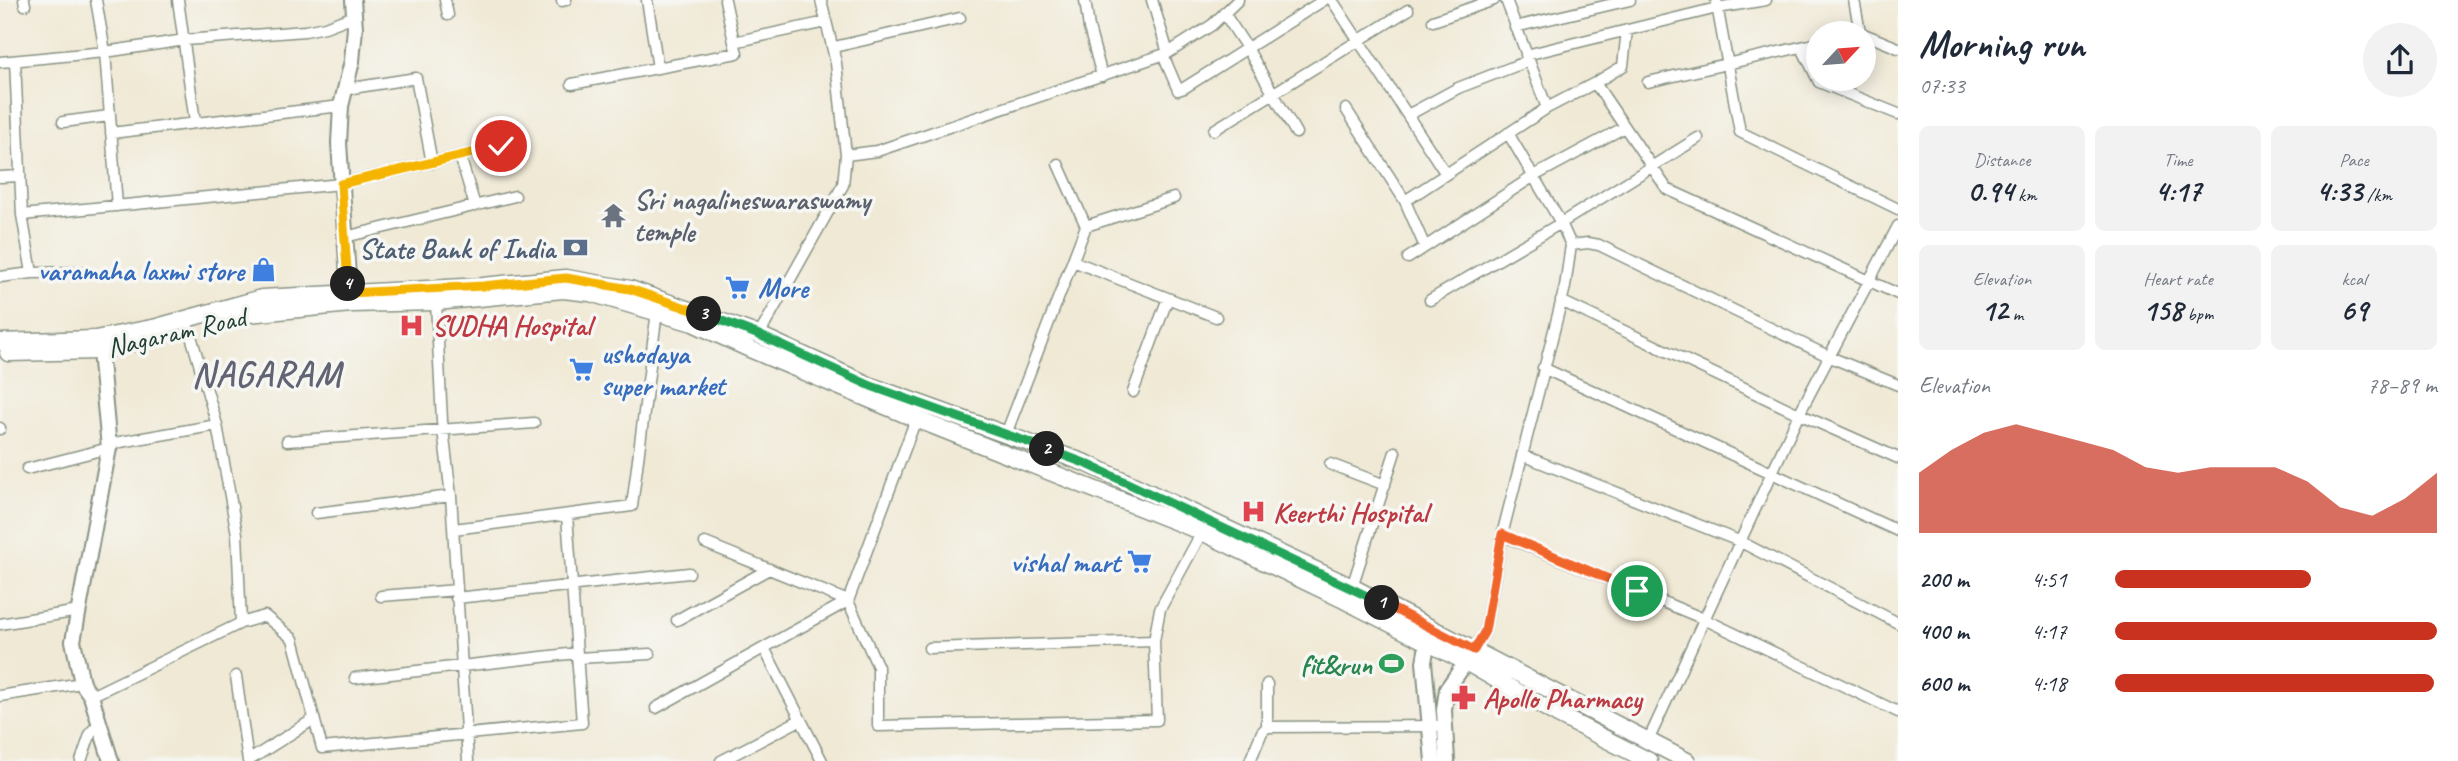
<!DOCTYPE html>
<meta charset="utf-8">
<style>
:root{--surface:#fff;--page:#f2f2f3;--text:#1f2937;--muted:#747a83;--accent:#c8321e}
body{margin:0;font-family:Caveat,sans-serif;background:var(--page);color:var(--text);height:100vh;display:flex;flex-direction:column;font-size:26px;white-space:nowrap}
*{box-sizing:border-box;margin:0}
p{font-size:23px;color:var(--muted)}
.icon{flex:none;width:38px;height:38px;fill:none;stroke:currentColor;stroke-width:2;stroke-linecap:round;stroke-linejoin:round}
.map{position:relative;flex:1;overflow:hidden}
.sheet{display:flex;flex-direction:column;background:var(--surface);width:560px}
.sheet>*{flex:none}
.needle{width:46px;rotate:64deg}
.fabs{position:absolute;left:1806px;top:21px;display:grid;gap:14px}
.fabs a{display:grid;place-items:center;width:70px;height:70px;border-radius:50%;background:var(--surface);box-shadow:0 4px 18px #0003;font-size:35px}
.pin{position:absolute;display:grid;place-items:center;width:60px;height:60px;color:#fff;margin:-30px;border:4px solid #fff;border-radius:50%;box-shadow:0 2px 7px #0007}
.km{position:absolute;width:35px;height:35px;margin:-18px;border-radius:50%;background:#222;color:#fff;font-size:19px;line-height:35px;text-align:center}
.round{display:grid;place-items:center;flex:none;width:74px;height:74px;border-radius:37px;background:var(--page)}
.overview{display:flex;align-items:center;justify-content:space-between;height:119px;padding:0 21px}
h1{font-size:38px;font-weight:700;line-height:52px}
.metrics{display:grid;grid-template-columns:repeat(3,1fr);gap:10px;height:119px;padding:7px 21px}
.metrics div{display:grid;align-content:center;border-radius:10px;background:var(--page);text-align:center}
.metrics b{font-size:30px;font-weight:700}
.metrics small{font-size:19px;font-weight:400}
.metrics p{font-size:19px}
.chart{height:196px;padding:14px 21px}
.chart p{display:flex;justify-content:space-between}
.chart svg{width:100%;height:126px;margin-top:7px;fill:var(--accent);opacity:.7}
ul{padding:0 21px;list-style:none;font-size:23px}
li{display:grid;grid-template-columns:112px 84px 1fr;align-items:center;height:52px}
li i{height:18px;border-radius:9px;background:var(--accent)}
main{display:flex;flex:1;min-height:0}
.map>svg:first-child{display:block}
</style>
<main>
<div class="map">
<svg width="1898" height="761" viewBox="0 0 1898 761">
<rect width="100%" height="100%" fill="#f6f6f2"/>
<filter id="ink" filterUnits="userSpaceOnUse"><feTurbulence type="fractalNoise" baseFrequency=".0143" numOctaves="2"/><feDisplacementMap in="SourceGraphic" scale="14" xChannelSelector="R" yChannelSelector="G"/><feConvolveMatrix kernelMatrix="1 2 1 2 8 2 1 2 1" color-interpolation-filters="sRGB"/></filter>
<filter id="wash" filterUnits="userSpaceOnUse"><feTurbulence type="fractalNoise" baseFrequency=".00686" numOctaves="4" result="noise"/><feDisplacementMap in="SourceGraphic" scale="28" xChannelSelector="R" yChannelSelector="G"/><feGaussianBlur stdDeviation="1.57" result="paint"/><feColorMatrix in="noise" values="0 0 0 0 0 0 0 0 0 0 0 0 0 0 0 0 0 1.4 0 .05"/><feComposite in="paint" operator="in"/></filter>
<g filter="url(#wash)">
<rect width="100%" height="100%" fill="#f0e9d5"/>
</g>
<g filter="url(#ink)">
<g fill="none" stroke-linecap="round" stroke-linejoin="round">
<defs>
<path id="street" d="M24 0 25 5
M96 0 105 52 117 206
M178 0 195 122
M445 0 448 15
M647 0 658 68
M725 0 734 42 826 22
M1085 0 1089 28 1102 76
M1152 0 1168 53
M1332 0 1446 174
M1506 0 1547 108
M1716 0 1740 132 1898 209
M1854 0 1860 32
M562 1 566 0
M1224 13 1247 48 1296 133
M1433 21 1494 0
M1515 27 1630 0
M1864 34 1898 48
M834 47 960 18
M1802 48 1819 82 1898 114
M1163 55 1178 90 1184 88 1324 0
M1526 55 1717 8 1766 0
M15 61 22 215 32 273
M0 62 105 52 185 40 305 31 325 27 354 16
M1648 82 1818 43
M1595 83 1623 66 1627 30
M572 84 737 53 734 42
M346 89 416 78 432 163
M1346 109 1405 201 1547 108 1595 83 1667 189 1898 294
M1408 115 1458 88 1528 61
M63 122 109 116
M1214 130 1408 10
M111 133 341 106
M846 155 877 151 1168 53 1212 25 1238 0
M460 156 475 206
M0 177 20 176
M1405 201 1425 247
M22 215 341 184 501 146
M1086 226 1174 198
M345 237 515 196
M1571 245 1588 243 1599 245 1830 357 1898 385
M1408 258 1534 176 1625 127
M1073 261 1216 317
M0 277 32 273 82 272
M1430 300 1561 223 1698 138
M1561 301 1799 414 1898 458
M436 302 442 421 451 496 468 761
M759 335 843 185 846 155 836 63 821 0
M1543 368 1898 531
M1133 392 1168 298
M0 428V429
M1006 434 1086 226 1058 164
M287 441 534 423
M109 444 217 425
M1522 455 1739 541 1898 623
M1330 464 1385 485
M27 469 109 448
M316 513 451 496
M454 529 632 506 657 311
M1502 535 1704 619 1898 712
M705 543 848 601 878 667V726L1157 720 1154 641 1160 609 1202 532
M1352 587 1395 452
M381 596 457 590
M456 598 689 573
M677 620 769 569
M241 623 265 616 293 639 322 748 582 723 567 515
M0 624 79 611
M764 648 822 761
M929 648 1154 641
M1474 650 1485 631 1502 535 1565 287 1571 245 1561 223 1508 133
M577 658 650 654
M236 676 248 761
M355 678 577 653
M1267 684V727
M0 696 82 683
M91 696 241 623 237 534 217 425 189 329
M656 708 848 601 916 419
M1648 741 1799 414 1898 226
M81 761 91 732 100 723
M248 761 314 719
M721 761 800 720
M1250 761 1262 732 1267 727 1445 726"/>
<path id="secondary" d="M349 293 339 143 341 106 352 61 355 28 353 0
M100 351 109 448 73 641 82 683 91 696 111 761
M1429 634 1424 662 1433 761
M1447 761 1444 710 1447 689 1471 655"/>
<path id="primary" d="M227 316 351 304 436 302 563 290 590 293 693 323 752 350 916 419 1202 532 1344 600 1466 662 1558 715 1649 761
M0 342 95 339 157 327 262 298 483 286 566 278 630 289 759 335 871 386 1088 464 1352 587 1687 761
M8 353 100 351 152 338"/>
</defs>
<!-- street casing -->
<use href="#street" stroke="#889384" stroke-width="13"/>
<!-- secondary casing -->
<use href="#secondary" stroke="#889384" stroke-width="18"/>
<!-- primary casing -->
<use href="#primary" stroke="#889384" stroke-width="19"/>
<!-- street -->
<use href="#street" stroke="#fff" stroke-width="10"/>
<!-- secondary -->
<use href="#secondary" stroke="#fff" stroke-width="14"/>
<!-- primary -->
<use href="#primary" stroke="#fff" stroke-width="16"/>
</g>
</g>
<g fill="none" stroke-linecap="round" stroke-linejoin="round" filter="url(#ink)">
<defs>
<path id="split-1" d="M1382 603 1474 650 1485 631 1502 534 1637 591"/>
<path id="split-2" d="M1047 449 1087 464 1382 603"/>
<path id="split-3" d="M704 314 759 335 871 386 1047 449"/>
<path id="split-4" d="M348 284 349 293 483 286 566 278 630 289 704 314"/>
<path id="split-5" d="M348 284 341 184 501 146"/>
</defs>
<!-- split-1 casing -->
<use href="#split-1" stroke="#fff" stroke-width="14"/>
<!-- split-2 casing -->
<use href="#split-2" stroke="#fff" stroke-width="14"/>
<!-- split-3 casing -->
<use href="#split-3" stroke="#fff" stroke-width="14"/>
<!-- split-4 casing -->
<use href="#split-4" stroke="#fff" stroke-width="14"/>
<!-- split-5 casing -->
<use href="#split-5" stroke="#fff" stroke-width="14"/>
<!-- split-1 -->
<use href="#split-1" stroke="#f0652b" stroke-width="9"/>
<!-- split-2 -->
<use href="#split-2" stroke="#22a559" stroke-width="9"/>
<!-- split-3 -->
<use href="#split-3" stroke="#22a559" stroke-width="9"/>
<!-- split-4 -->
<use href="#split-4" stroke="#f5b400" stroke-width="9"/>
<!-- split-5 -->
<use href="#split-5" stroke="#f5b400" stroke-width="9"/>
</g>
<!-- icons -->
<defs>
<symbol id="temple-bare" viewBox="-9 -9 18 18"><path d="M0-6L5-2H3V0L6.5 2.5H4V6H1.5V3h-3V6H-4V2.5H-6.5L-3 0V-2H-5Z" fill="#6b7280" stroke="#f6f6f2" stroke-width="2.5" paint-order="stroke"/></symbol>
<symbol id="bank-bare" viewBox="-9 -9 18 18"><path d="M-6-4H6V4H-6ZM0-2.3a2.3 2.3 0 1 0 0 4.6a2.3 2.3 0 1 0 0-4.6Z" fill="#5c6f8a" stroke="#f6f6f2" stroke-width="2.5" paint-order="stroke"/></symbol>
<symbol id="shop-bare" viewBox="-9 -9 18 18"><path d="M-5-2.5h2.3a2.7 3.5 0 0 1 5.4 0H5L5.5 6h-11ZM-1.5-2.5h3a1.5 2.3 0 0 0-3 0Z" fill="#3f7fe0" stroke="#f6f6f2" stroke-width="2.5" paint-order="stroke"/></symbol>
<symbol id="supermarket-bare" viewBox="-9 -9 18 18"><path d="M-6-5.5h2.5l.6 2H6L4.5 2H-2.5L-4.4-4H-6ZM-1.5 3.2a1.3 1.3 0 1 0 .1 0ZM3 3.2a1.3 1.3 0 1 0 .1 0Z" fill="#3f7fe0" stroke="#f6f6f2" stroke-width="2.5" paint-order="stroke"/></symbol>
<symbol id="hospital-bare" viewBox="-9 -9 18 18"><path d="M-5-5h3v3.5h4V-5h3V5h-3V1.5h-4V5h-3Z" fill="#e0444e" stroke="#f6f6f2" stroke-width="2.5" paint-order="stroke"/></symbol>
<symbol id="stadium-bare" viewBox="-9 -9 18 18"><path d="M0-5a6.5 5 0 1 0 0 10a6.5 5 0 1 0 0-10ZM-3.5-1.8h7v3.6h-7Z" fill="#2e9e5b" stroke="#f6f6f2" stroke-width="2.5" paint-order="stroke"/></symbol>
<symbol id="pharmacy-bare" viewBox="-9 -9 18 18"><path d="M-2-6h4v4h4v4h-4v4h-4v-4h-4v-4h4Z" fill="#e0444e" stroke="#f6f6f2" stroke-width="2.5" paint-order="stroke"/></symbol>
</defs>
<g fill-rule="evenodd">
<use href="#temple-bare" x="596" y="198" width="35" height="35"/>
<use href="#bank-bare" x="558" y="230" width="35" height="35"/>
<use href="#shop-bare" x="246" y="252" width="35" height="35"/>
<use href="#supermarket-bare" x="720" y="270" width="35" height="35"/>
<use href="#hospital-bare" x="394" y="308" width="35" height="35"/>
<use href="#supermarket-bare" x="564" y="352" width="35" height="35"/>
<use href="#hospital-bare" x="1236" y="494" width="35" height="35"/>
<use href="#supermarket-bare" x="1122" y="544" width="35" height="35"/>
<use href="#stadium-bare" x="1374" y="646" width="35" height="35"/>
<use href="#pharmacy-bare" x="1446" y="680" width="35" height="35"/>
</g>
<g text-anchor="middle" dominant-baseline="central" stroke-width="7" stroke-linejoin="round" paint-order="stroke">
<!-- worship labels -->
<g font-size="28" font-weight="bold" fill="#5b616d" stroke="#f6f6f2" text-anchor="start">
<text x="634" y="199">Sri nagalineswaraswamy<tspan x="634" dy="32">temple</tspan></text>
</g>
<!-- service labels -->
<g font-size="28" font-weight="bold" fill="#4e5e75" stroke="#f6f6f2" text-anchor="end">
<text x="555" y="248">State Bank of India</text>
</g>
<!-- shop labels -->
<g font-size="28" font-weight="bold" fill="#366cbe" stroke="#f6f6f2" text-anchor="end">
<text x="244" y="270">varamaha laxmi store</text>
<text x="758" y="287" text-anchor="start">More</text>
<text x="601" y="353" text-anchor="start">ushodaya<tspan x="601" dy="32">super market</tspan></text>
<text x="1120" y="562">vishal mart</text>
</g>
<!-- health labels -->
<g font-size="28" font-weight="bold" fill="#be3a42" stroke="#f6f6f2" text-anchor="start">
<text x="432" y="325">SUDHA Hospital</text>
<text x="1273" y="512">Keerthi Hospital</text>
<text x="1483" y="698">Apollo Pharmacy</text>
</g>
<!-- street labels -->
<g font-size="28" fill="#1f3d34" stroke="#f6f6f2">
<text transform="translate(176 332) rotate(-13)">Nagaram Road</text>
</g>
<!-- leisure labels -->
<g font-size="28" font-weight="bold" fill="#27864d" stroke="#f6f6f2" text-anchor="end">
<text x="1372" y="664">fit&amp;run</text>
</g>
<!-- district labels -->
<g font-size="35" font-weight="bold" letter-spacing="2" fill="#626474" stroke="#f6f6f2">
<text x="267" y="374">NAGARAM</text>
</g>
</g>
</svg>
<div class="fabs">
<a><svg class="needle" viewBox="-14 -14 28 28"><path d="M0-13l5 13h-10z" fill="#e53935"/><path d="M0 13l5-13h-10z" fill="#747a83"/></svg></a>
</div>
<div class="pin" style="left:1637px;top:591px;background:#1e9e55"><svg class="icon" aria-label="arrive" viewBox="0 0 24 24"><path d="M6 21V4h12l-3 4 3 4H6"/></svg></div>
<div class="pin" style="left:501px;top:146px;background:#d93025"><svg class="icon" aria-label="check" viewBox="0 0 24 24"><path d="M5 12l5 5 9-10"/></svg></div>
<b class="km" style="left:1382px;top:603px">1</b>
<b class="km" style="left:1047px;top:449px">2</b>
<b class="km" style="left:704px;top:314px">3</b>
<b class="km" style="left:348px;top:284px">4</b>
</div>
<section class="sheet">
<div class="overview"><div><h1>Morning run</h1><p>07:33</p></div><a class="round"><svg class="icon" aria-label="share" viewBox="0 0 24 24"><path d="M12 15V3M7 8l5-5 5 5M5 13v7h14v-7"/></svg></a></div>
<div class="metrics">
<div><p>Distance</p><b>0.94<small> km</small></b></div>
<div><p>Time</p><b>4:17</b></div>
<div><p>Pace</p><b>4:33<small> /km</small></b></div>
</div>
<div class="metrics">
<div><p>Elevation</p><b>12<small> m</small></b></div>
<div><p>Heart rate</p><b>158<small> bpm</small></b></div>
<div><p>kcal</p><b>69</b></div>
</div>
<div class="chart"><p><span>Elevation</span>78–89 m</p>
<svg viewBox="0 0 160 44" preserveAspectRatio="none"><path d="M0 44V23L10 15L20 9L30 6L40 9L50 12L60 15L70 21L80 23L90 21L100 21L110 21L120 26L130 35L140 38L150 32L160 23V44z"/></svg>
</div>
<ul>
<li><b>200 m</b>4:51<i style="width:61%"></i></li>
<li><b>400 m</b>4:17<i style="width:100%"></i></li>
<li><b>600 m</b>4:18<i style="width:99%"></i></li>
</ul>
</section>
</main>
